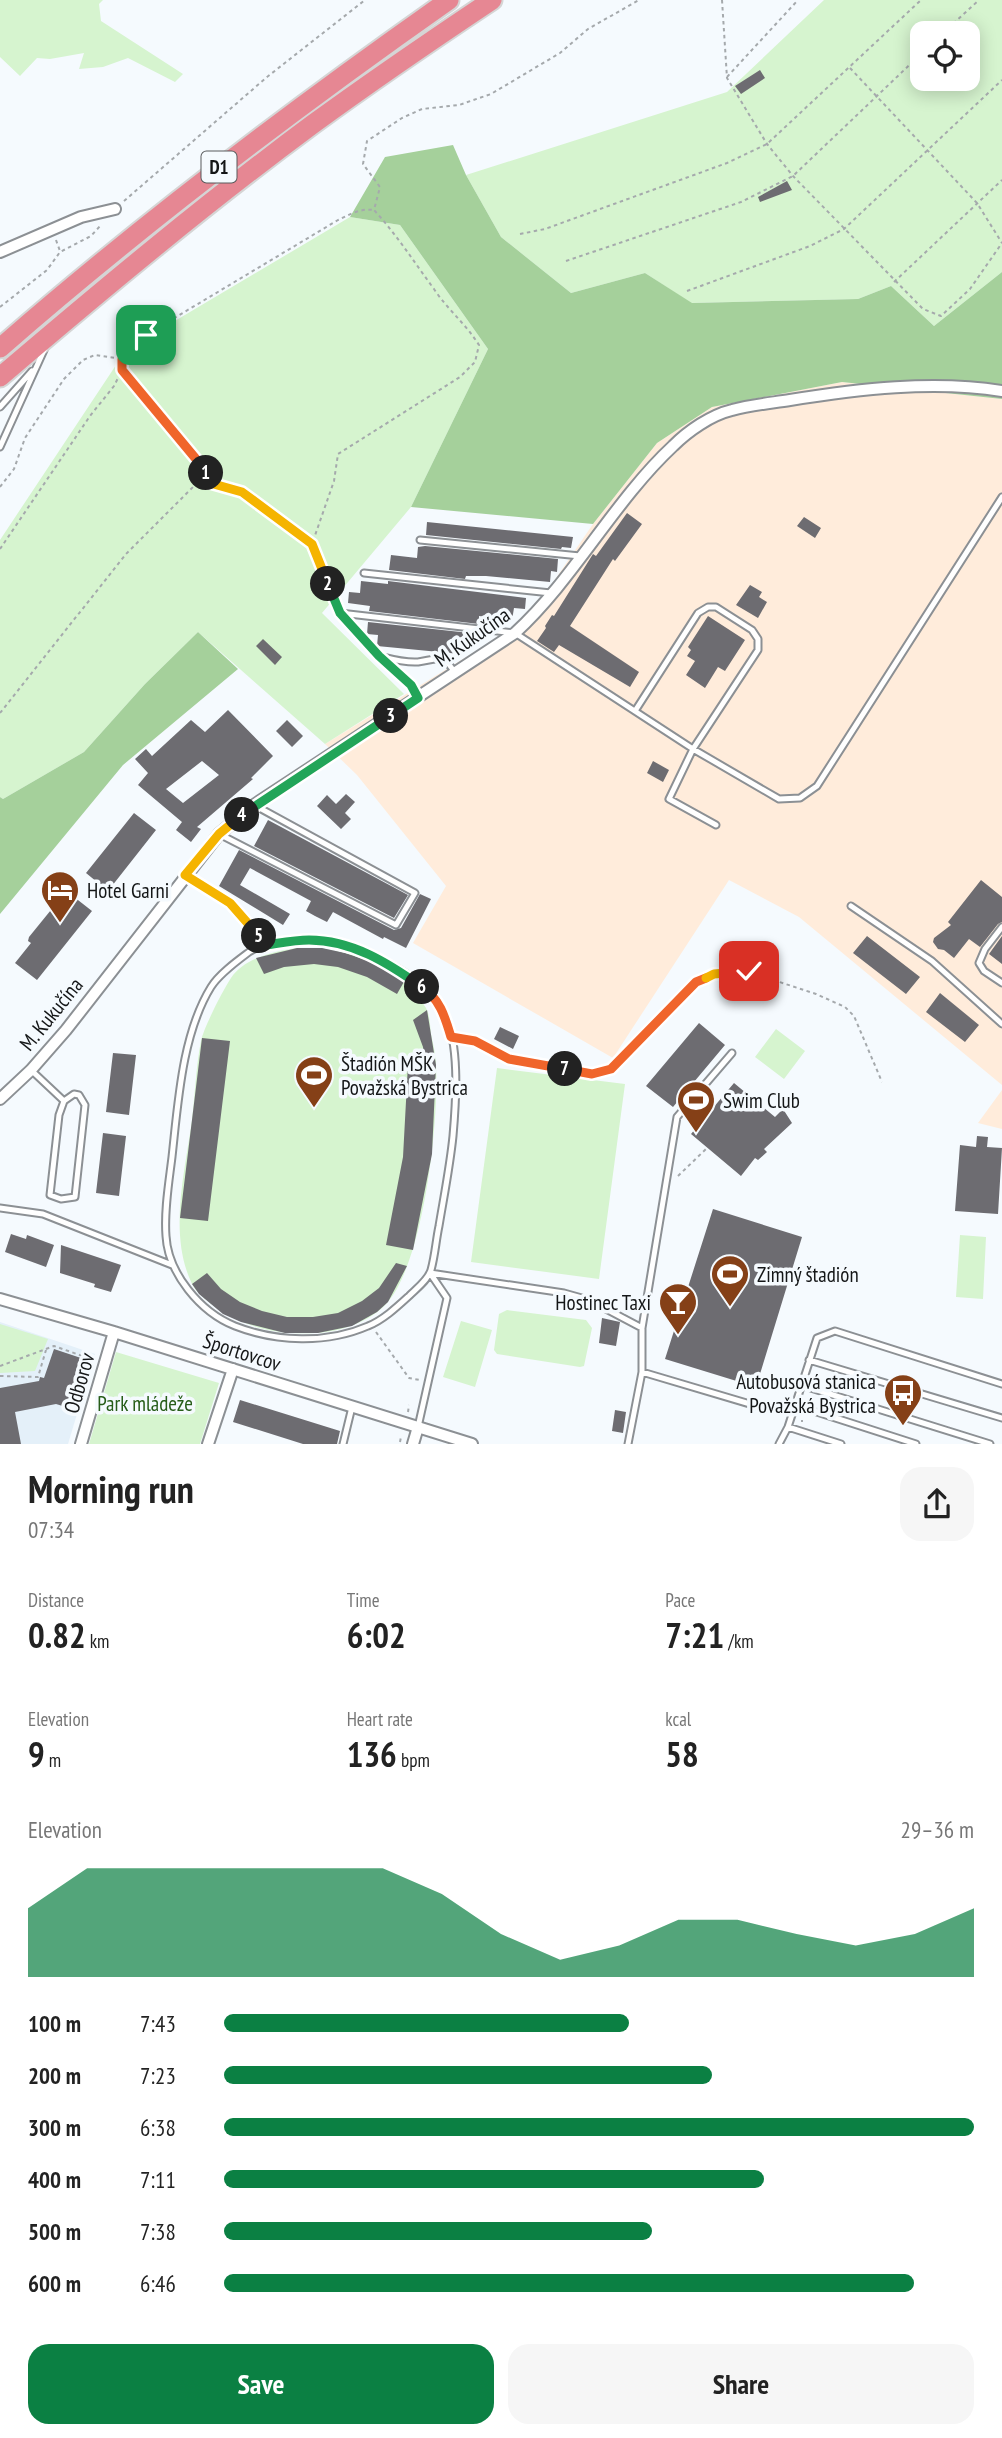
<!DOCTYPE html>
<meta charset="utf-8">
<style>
:root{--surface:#fff;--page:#f6f6f6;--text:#222;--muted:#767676;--accent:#0b8043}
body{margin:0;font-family:"PT Sans Narrow",sans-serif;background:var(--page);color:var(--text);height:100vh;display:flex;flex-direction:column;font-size:26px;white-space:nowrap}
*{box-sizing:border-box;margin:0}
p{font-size:23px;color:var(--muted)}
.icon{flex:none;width:38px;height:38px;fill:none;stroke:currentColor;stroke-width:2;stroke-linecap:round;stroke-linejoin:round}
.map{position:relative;height:1444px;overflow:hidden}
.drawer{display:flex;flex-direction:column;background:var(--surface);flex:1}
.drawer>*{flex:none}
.tools{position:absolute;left:910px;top:21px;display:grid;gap:14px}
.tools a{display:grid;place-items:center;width:70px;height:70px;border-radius:14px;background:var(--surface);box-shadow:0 4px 18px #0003;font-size:35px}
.pin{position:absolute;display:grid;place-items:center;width:60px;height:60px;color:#fff;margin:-30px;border-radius:14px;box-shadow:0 4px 10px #0006}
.km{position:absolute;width:35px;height:35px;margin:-18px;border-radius:50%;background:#222;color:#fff;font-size:19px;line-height:35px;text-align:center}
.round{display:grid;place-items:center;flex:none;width:74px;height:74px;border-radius:21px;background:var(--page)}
.overview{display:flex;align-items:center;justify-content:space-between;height:119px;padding:0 28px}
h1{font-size:38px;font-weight:800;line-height:52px}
.metrics{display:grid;grid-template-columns:repeat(3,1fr);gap:10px;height:119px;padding:7px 28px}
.metrics div{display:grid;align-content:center}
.metrics b{font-size:35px;font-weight:800}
.metrics small{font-size:19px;font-weight:400}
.metrics p{font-size:19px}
.chart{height:196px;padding:14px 28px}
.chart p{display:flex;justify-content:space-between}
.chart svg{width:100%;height:126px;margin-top:7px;fill:var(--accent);opacity:.7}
.primary-button{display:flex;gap:14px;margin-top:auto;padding:14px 28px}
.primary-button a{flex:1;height:80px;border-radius:21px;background:var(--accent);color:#fff;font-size:28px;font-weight:800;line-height:80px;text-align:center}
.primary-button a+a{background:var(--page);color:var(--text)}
ul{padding:0 28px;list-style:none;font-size:23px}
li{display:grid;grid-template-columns:112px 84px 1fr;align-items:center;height:52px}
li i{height:18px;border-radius:9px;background:var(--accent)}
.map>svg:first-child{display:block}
</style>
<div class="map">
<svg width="1002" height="1444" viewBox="0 0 1002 1444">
<rect width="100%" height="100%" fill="#f5fafe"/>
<!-- industrial -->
<path fill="#ffecdb" d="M842 382 1002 399V1085L799 917 729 880 613 1058 413 943 446 886 357 775 325 744 515 627 552 584 593 524 657 443 712 407Z
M1002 1090V1129L978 1123Z"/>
<!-- built -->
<path fill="#e4f0f9" d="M0 1322 95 1354 68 1444H0Z"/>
<!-- green -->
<path fill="#d6f4cf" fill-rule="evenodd" d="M0 0H103L99 4 101 21 183 74 175 82 128 58 103 67 79 69 84 53 50 59 37 58 20 76 0 57Z
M824 0H1002V272L934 326 891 286 858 299 691 303 645 273 571 293 501 237 466 175 727 92ZM922 33H968V79H922Z
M350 217 400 225 488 349 411 507 322 613 404 694 325 744 198 632 145 684 84 752 3 799 0 797V540L126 350Z
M297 948C347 948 399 962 426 1008 430 1015 430 1026 431 1034 433 1044 436 1055 436 1066 439 1121 424 1261 387 1303 370 1322 340 1332 315 1333 277 1335 240 1327 210 1303 203 1297 196 1292 192 1284 168 1234 185 1172 192 1120 195 1094 196 1066 201 1041 204 1027 223 990 231 978 244 958 275 951 297 948Z
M776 1029 805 1051 784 1079 755 1057Z
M497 1068 625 1084 599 1279 471 1262Z
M960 1235 986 1237 983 1299 956 1297Z
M507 1310 586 1320 592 1328 584 1366 580 1367 497 1354 494 1350 499 1314Z
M461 1321 492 1330 475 1387 443 1377Z
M0 1324 48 1339 35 1371 0 1373Z
M116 1352 219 1383 200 1444H89Z"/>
<!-- forest -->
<path fill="#a5d09b" d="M453 145 466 175 501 237 571 293 645 273 692 303 858 299 891 286 934 326 1002 272V399L842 382 712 407 657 443 593 524 411 507 488 349 400 225 350 217 385 157Z
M198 632 238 669 123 765 0 914V797L3 799 84 752 145 684Z"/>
<!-- building -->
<path fill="#6d6c71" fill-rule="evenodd" d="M760 70 765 78 741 94 735 86Z
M787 181 792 190 760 202 758 197Z
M627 513 642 524 615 561 613 559 570 626 639 672 630 687 559 645 554 652 537 641 546 628 545 626 552 615 554 616 593 554 596 556Z
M804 517 821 528 815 538 797 526Z
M427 522 573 537 571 548 562 547 561 549 426 535Z
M425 546 558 559 557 572 551 571 550 582 486 576H466L465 579 389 570 391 555 417 558 418 547Z
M361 581 388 584V581L526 598 525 609 514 608 512 620 479 616V624L369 611 370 606 348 603 349 592 360 593Z
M750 585 762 592 759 597 767 602 758 618 736 605Z
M708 616 745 640 725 671 718 667 705 688 686 675 695 661 687 656 691 650 688 647Z
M368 622 479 634 478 645 463 644 460 654 377 646 378 635 367 634Z
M263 639 282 657 275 665 256 646Z
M228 710 273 756 251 778 253 779 197 827 201 829 191 842 176 830 182 822 138 785 148 773 135 759 146 749 152 756 191 720 205 732ZM202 761 219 775 183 803 166 789Z
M287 720 303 736 292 747 276 731Z
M653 761 669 770 663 782 647 773Z
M346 794 355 802 345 813 351 819 341 829 317 806 327 795 336 804Z
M134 813 156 830 108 891 86 873Z
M268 820 408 895 394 918 254 846Z
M239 850 394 930 401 928 420 894 431 899 406 948 384 937 383 939 333 912 327 922 315 916 306 911 311 901 250 868 240 885 290 914 283 925 219 886Z
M981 880 1002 897V922L998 924 980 947 969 939 954 958 944 950 938 949 933 942 934 938 951 925 948 922Z
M69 893 92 911 37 980 15 963 31 943 28 941 29 937 55 905 58 908Z
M867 936 920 977 906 994 853 953Z
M1002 936V964L989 954Z
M297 948H322L345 953 378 964 405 980 397 994 367 977 338 967 314 964 284 967 264 974 256 958Z
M940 993 979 1025 965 1042 926 1012Z
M427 1010 436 1065 432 1154 413 1250 386 1245 403 1157 408 1064 425 1063 423 1047 413 1020Z
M699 1023 725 1045 673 1107 646 1086Z
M500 1027 519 1036 513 1049 494 1039Z
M202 1038 230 1041 208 1221 180 1218Z
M113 1053 136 1055 129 1115 106 1112Z
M734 1083 775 1117 783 1109 792 1123 764 1149 767 1152 758 1160 755 1158 741 1176 691 1134Z
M103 1133 126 1136 119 1196 96 1193Z
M977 1136 988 1137 987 1147 1002 1148 998 1214 955 1211 960 1145 976 1147Z
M713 1209 802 1237 756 1387 665 1359Z
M11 1234 26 1239 27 1235 54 1245 46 1267 5 1252Z
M61 1245 121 1265 111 1292 94 1287 95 1284 60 1273Z
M396 1263 407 1266 388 1302 377 1312 352 1326 318 1333H285L241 1322 223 1314 199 1294 192 1284 207 1273 221 1289 240 1302 262 1311 287 1317H313L338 1313 362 1301 379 1288Z
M602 1318 620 1322 616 1346 599 1343Z
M54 1349 87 1360 71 1406 67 1404 66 1407 56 1404 15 1412 21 1444H0V1388L39 1381 40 1377 44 1378Z
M240 1400 340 1431 337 1444H303L233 1422Z
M615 1410 626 1412 623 1433 612 1431Z"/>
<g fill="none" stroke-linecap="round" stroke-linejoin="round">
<defs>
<path id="lane" d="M0 407 32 371
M0 447 45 348
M420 540 580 556
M364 573 551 593
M340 613 515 633 693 749 779 799 800 798 817 786 1002 497
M379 656C391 659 405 663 418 662 438 659 443 653 455 673
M635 711 698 613 708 607H716L752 630 758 639V650L693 749 669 799 716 825
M219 834 396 925 415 893 254 805
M185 875 230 903 266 945
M851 906 932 961 1002 1024
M1002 927 985 949 979 963 984 971 1002 983
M309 940C358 947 412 965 441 1008 461 1037 456 1102 453 1136 450 1166 444 1196 439 1226 436 1240 435 1256 431 1270 428 1280 416 1289 409 1296 397 1307 383 1320 368 1326 327 1344 276 1342 235 1326 200 1312 168 1273 166 1236 164 1210 169 1182 172 1157 178 1103 182 1034 211 987 219 974 237 961 249 952 266 941 290 942 309 940Z
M31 1070 64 1101
M74 1094 79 1095 85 1105 75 1197 61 1199 50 1195 59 1115 64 1101Z
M0 1208 43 1214 172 1265
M809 1360 1002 1418
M642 1372V1328L677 1117 732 1053
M801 1385 990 1444
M795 1405 916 1444
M418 1427 447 1298 430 1273 564 1293 589 1300 642 1328
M788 1427 841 1444
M343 1444 352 1407
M628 1444 642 1372 770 1410
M779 1444 788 1427 817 1338 835 1331 1002 1384"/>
<path id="street" d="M0 252 81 217 115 209
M0 1099 31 1070 66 1030 219 834 254 805 515 633C574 579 614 501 673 446 688 431 711 415 732 410 750 405 771 403 790 400 858 389 933 380 1002 391
M0 1299 114 1332 472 1444
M81 1444 114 1332
M208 1444 233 1369
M413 1444 418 1427"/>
<path id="highway" d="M0 348C143 223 294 109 449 0
M0 377C102 290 205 204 313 124 372 81 432 40 492 0"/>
</defs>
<!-- lane casing -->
<use href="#lane" stroke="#8c9094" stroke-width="9"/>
<!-- street casing -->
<use href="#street" stroke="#8c9094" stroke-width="14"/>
<!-- highway casing -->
<use href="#highway" stroke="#d5d5d5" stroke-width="23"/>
<!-- path -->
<path stroke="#a5a9ac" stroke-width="2" stroke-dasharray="3.5 3.5" stroke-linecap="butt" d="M722 0 727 78 767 144 793 176 923 309 941 316 970 289 1002 243
M943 33 979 0
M850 68 977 203 1002 243
M727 77 798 0
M124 201 267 77 365 0
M520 234 545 229 727 163 767 144 921 0
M56 240 60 251
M566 261 741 202 793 176 922 53
M894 282 1002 180
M687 291 810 246 844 229 1002 80
M0 307 47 270 60 252 91 236 101 225
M123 371 207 471 203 481
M0 487 14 469 25 438 64 379 83 360 95 355 122 359
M0 549 90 416 114 386 122 370V359L146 335 338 220C349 215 360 208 373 210
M337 606 312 544 334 481 338 454 460 377 475 362 479 345C465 323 448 310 434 289 414 262 397 235 374 210L380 187 363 164 367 141 402 118 422 109 459 105 491 94 560 53 588 29 639 0
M350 624 372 649
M394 669 412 687
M0 713 126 554 193 487 203 481 242 492 312 543
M463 1037C480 1042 493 1052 509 1059 534 1069 566 1069 592 1074 604 1073 611 1069 620 1061L696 982 714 974 749 972 816 994 845 1007 854 1016 882 1082
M678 1176 707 1148
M376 1332 409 1378 420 1380
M0 1366 54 1346 94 1360
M0 1376 38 1377 46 1350
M408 1412 409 1405
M801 1421H803
M400 1442 401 1437"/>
<!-- lane -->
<use href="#lane" stroke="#fff" stroke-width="5"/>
<!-- street -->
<use href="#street" stroke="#fff" stroke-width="10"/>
<!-- highway -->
<use href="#highway" stroke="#e68793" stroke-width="19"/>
</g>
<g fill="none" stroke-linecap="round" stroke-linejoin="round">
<defs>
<path id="split-1" d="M146 335 122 359V370L206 471V473"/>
<path id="split-2" d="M206 473 203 481 242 492 312 544 328 584"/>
<path id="split-3" d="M328 584 340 613 379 656 411 685 418 698 391 716"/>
<path id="split-4" d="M242 815 391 716"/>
<path id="split-5" d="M242 815 219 834 185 875 230 903 259 936"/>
<path id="split-6" d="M259 936 266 945C280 943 295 940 309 940 352 940 388 963 422 987"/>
<path id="split-7" d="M422 987C440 999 445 1017 451 1037L475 1041 509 1059 565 1069"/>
<path id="split-8" d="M565 1069 592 1074 611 1069 696 982 706 978"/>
<path id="split-9" d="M706 978 714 974 749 971"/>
</defs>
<!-- split-1 casing -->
<use href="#split-1" stroke="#fff" stroke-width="14"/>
<!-- split-2 casing -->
<use href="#split-2" stroke="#fff" stroke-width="14"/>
<!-- split-3 casing -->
<use href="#split-3" stroke="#fff" stroke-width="14"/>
<!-- split-4 casing -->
<use href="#split-4" stroke="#fff" stroke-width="14"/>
<!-- split-5 casing -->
<use href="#split-5" stroke="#fff" stroke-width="14"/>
<!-- split-6 casing -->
<use href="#split-6" stroke="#fff" stroke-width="14"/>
<!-- split-7 casing -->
<use href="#split-7" stroke="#fff" stroke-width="14"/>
<!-- split-8 casing -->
<use href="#split-8" stroke="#fff" stroke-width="14"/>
<!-- split-9 casing -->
<use href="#split-9" stroke="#fff" stroke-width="14"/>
<!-- split-1 -->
<use href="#split-1" stroke="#f0652b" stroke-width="9"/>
<!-- split-2 -->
<use href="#split-2" stroke="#f5b400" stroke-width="9"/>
<!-- split-3 -->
<use href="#split-3" stroke="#22a559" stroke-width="9"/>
<!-- split-4 -->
<use href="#split-4" stroke="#22a559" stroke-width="9"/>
<!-- split-5 -->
<use href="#split-5" stroke="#f5b400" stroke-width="9"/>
<!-- split-6 -->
<use href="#split-6" stroke="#22a559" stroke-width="9"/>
<!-- split-7 -->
<use href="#split-7" stroke="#f0652b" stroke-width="9"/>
<!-- split-8 -->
<use href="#split-8" stroke="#f0652b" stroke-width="9"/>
<!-- split-9 -->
<use href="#split-9" stroke="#f5b400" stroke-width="9"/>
</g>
<!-- icons -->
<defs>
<symbol id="hotel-pin" viewBox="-11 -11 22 30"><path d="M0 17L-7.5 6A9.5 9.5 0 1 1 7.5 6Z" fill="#854017" stroke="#f5fafe"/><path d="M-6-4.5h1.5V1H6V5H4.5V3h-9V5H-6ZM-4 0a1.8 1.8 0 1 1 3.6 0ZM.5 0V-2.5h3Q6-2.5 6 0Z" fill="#fff"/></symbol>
<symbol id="stadium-pin" viewBox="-11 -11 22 30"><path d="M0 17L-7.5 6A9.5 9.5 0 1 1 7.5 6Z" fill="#854017" stroke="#f5fafe"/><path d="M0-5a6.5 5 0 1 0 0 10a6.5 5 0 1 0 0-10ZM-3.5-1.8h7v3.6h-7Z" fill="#fff"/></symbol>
<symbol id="bar-pin" viewBox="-11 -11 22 30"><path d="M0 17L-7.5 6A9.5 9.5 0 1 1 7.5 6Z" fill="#854017" stroke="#f5fafe"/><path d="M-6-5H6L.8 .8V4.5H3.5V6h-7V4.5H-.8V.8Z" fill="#fff"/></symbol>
<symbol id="bus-pin" viewBox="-11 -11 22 30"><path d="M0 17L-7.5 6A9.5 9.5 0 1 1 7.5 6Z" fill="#854017" stroke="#f5fafe"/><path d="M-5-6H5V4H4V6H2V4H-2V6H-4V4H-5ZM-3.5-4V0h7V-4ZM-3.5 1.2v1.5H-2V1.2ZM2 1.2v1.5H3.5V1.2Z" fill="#fff"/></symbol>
</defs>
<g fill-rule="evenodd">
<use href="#hotel-pin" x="38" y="868" width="44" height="60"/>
<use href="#stadium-pin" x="292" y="1053" width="44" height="60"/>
<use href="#stadium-pin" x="674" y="1078" width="44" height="60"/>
<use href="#stadium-pin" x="708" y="1252" width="44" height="60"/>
<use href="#bar-pin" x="656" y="1280" width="44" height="60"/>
<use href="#bus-pin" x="881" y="1371" width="44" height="60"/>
</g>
<g text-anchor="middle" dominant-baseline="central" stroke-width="7" stroke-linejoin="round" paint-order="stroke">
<!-- shield labels -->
<rect fill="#f5fafe" stroke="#585a5c" stroke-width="2" x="201.5" y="151.5" width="35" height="31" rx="5"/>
<g font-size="19" font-weight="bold" fill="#141617">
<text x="219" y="167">D1</text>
</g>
<!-- street labels -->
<g font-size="21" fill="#141617" stroke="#f5fafe">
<text transform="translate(472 637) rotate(-35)">M. Kukučína</text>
<text transform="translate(51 1014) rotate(-51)">M. Kukučína</text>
<text transform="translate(242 1352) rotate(18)">Športovcov</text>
<text transform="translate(79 1383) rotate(-74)">Odborov</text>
</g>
<!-- poi labels -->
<g font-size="21" fill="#141617" stroke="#f5fafe" text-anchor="start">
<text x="87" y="890">Hotel Garni</text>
<text x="341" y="1063">Štadión MŠK<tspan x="341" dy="24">Považská Bystrica</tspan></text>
<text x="723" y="1100">Swim Club</text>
<text x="757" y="1274">Zimný štadión</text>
<text x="651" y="1302" text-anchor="end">Hostinec Taxi</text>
<text x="876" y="1381" text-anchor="end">Autobusová stanica<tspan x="876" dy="24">Považská Bystrica</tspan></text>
</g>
<!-- park labels -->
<g font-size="21" fill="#275d19" stroke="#f5fafe">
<text x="145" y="1403">Park mládeže</text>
</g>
</g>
</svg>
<div class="tools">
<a><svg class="icon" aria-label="locate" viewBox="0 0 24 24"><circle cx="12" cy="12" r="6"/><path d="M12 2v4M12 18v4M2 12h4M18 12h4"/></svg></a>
</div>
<div class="pin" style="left:146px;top:335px;background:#1e9e55"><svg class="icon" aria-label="arrive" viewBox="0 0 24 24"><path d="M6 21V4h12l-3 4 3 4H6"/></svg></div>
<div class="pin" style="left:749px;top:971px;background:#d93025"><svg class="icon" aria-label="check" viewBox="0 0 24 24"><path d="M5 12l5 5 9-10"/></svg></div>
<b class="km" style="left:206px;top:473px">1</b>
<b class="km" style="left:328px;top:584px">2</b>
<b class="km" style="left:391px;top:716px">3</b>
<b class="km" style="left:242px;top:815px">4</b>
<b class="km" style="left:259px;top:936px">5</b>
<b class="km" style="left:422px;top:987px">6</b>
<b class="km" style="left:565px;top:1069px">7</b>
</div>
<section class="drawer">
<div class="overview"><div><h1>Morning run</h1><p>07:34</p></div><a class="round"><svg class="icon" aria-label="share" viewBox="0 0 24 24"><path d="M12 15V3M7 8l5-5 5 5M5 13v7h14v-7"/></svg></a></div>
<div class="metrics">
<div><p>Distance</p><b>0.82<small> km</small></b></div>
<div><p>Time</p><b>6:02</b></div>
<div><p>Pace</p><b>7:21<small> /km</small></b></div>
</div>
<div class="metrics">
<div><p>Elevation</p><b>9<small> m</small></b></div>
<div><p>Heart rate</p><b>136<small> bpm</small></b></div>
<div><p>kcal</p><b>58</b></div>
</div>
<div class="chart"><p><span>Elevation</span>29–36 m</p>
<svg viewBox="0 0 160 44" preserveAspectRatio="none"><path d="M0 44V20L10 6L20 6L30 6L40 6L50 6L60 6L70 15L80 29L90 38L100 33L110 24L120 24L130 29L140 33L150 29L160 20V44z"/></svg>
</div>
<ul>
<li><b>100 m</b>7:43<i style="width:54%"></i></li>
<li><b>200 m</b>7:23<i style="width:65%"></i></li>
<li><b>300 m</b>6:38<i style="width:100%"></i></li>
<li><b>400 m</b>7:11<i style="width:72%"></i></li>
<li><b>500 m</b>7:38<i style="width:57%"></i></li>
<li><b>600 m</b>6:46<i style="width:92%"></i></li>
</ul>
<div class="primary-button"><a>Save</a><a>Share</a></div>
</section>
